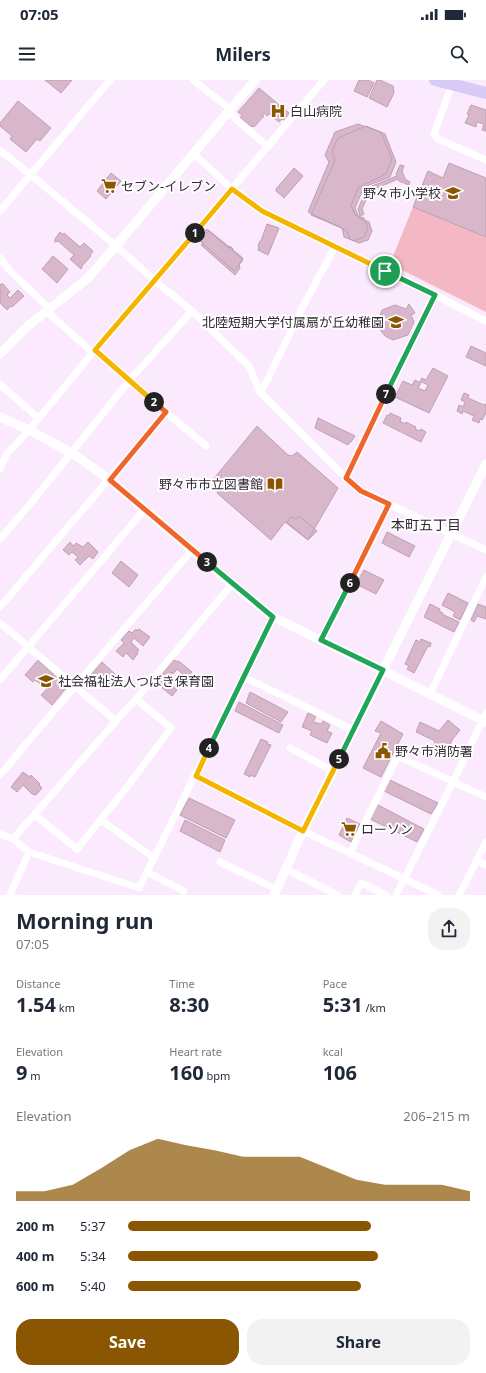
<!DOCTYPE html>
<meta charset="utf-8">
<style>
:root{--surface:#fff;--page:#f2f2f3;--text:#1f2937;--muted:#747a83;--accent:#8a5601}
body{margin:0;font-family:"Noto Sans","Noto Sans JP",sans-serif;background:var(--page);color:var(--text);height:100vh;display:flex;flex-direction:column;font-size:15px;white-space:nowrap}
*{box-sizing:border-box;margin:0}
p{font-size:13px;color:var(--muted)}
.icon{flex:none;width:22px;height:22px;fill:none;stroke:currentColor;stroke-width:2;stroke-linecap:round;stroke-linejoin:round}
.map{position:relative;height:815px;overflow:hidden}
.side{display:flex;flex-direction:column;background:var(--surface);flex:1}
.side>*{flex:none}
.pin{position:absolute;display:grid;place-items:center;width:34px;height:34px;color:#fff;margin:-17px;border:2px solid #fff;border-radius:50%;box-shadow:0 1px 4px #0007}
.km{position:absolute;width:20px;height:20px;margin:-10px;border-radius:50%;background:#222;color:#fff;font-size:11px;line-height:20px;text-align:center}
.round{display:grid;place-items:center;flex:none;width:42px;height:42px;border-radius:16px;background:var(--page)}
.headline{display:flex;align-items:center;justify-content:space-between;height:68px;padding:0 16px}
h1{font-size:22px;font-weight:700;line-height:30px}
.stats{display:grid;grid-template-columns:repeat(3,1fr);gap:6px;height:68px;padding:4px 16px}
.stats div{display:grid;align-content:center}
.stats b{font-size:20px;font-weight:700}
.stats small{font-size:11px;font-weight:400}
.stats p{font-size:11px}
.chart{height:112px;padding:8px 16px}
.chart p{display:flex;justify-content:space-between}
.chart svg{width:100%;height:72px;margin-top:4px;fill:var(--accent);opacity:.7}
.button{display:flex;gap:8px;margin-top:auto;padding:8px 16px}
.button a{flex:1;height:46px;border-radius:16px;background:var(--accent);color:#fff;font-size:16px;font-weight:700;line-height:46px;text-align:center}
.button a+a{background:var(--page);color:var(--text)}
ul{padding:0 16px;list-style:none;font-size:13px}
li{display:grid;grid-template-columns:64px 48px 1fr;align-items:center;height:30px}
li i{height:10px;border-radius:5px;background:var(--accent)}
.status{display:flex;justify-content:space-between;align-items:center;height:28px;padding:0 20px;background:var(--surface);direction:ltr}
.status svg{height:11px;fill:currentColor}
header{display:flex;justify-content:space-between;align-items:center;height:52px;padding:0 16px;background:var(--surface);font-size:18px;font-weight:700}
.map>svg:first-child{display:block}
</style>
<div class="status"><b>07:05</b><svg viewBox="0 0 49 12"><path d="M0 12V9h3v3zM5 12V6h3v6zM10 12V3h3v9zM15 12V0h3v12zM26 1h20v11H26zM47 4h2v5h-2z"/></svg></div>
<header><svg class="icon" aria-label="menu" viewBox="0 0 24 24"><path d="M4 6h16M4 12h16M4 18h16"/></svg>Milers<svg class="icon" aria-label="search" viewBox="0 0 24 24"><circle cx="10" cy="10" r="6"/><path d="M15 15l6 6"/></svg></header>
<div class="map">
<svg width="486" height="815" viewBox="0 0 486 815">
<rect width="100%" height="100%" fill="#fbe9fe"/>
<!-- green -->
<path fill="#f4b8c5" d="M413 127 486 156V232L390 184Z"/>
<!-- building -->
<path fill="#d7b7c9" stroke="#bfa0b2" d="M45 0H72L61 13Z
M359 0H368L374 3 367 17 354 11Z
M377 0H380L393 6 394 13 387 27 369 18Z
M259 8 289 33 284 40 282 39 279 42 269 34 267 36 264 33 262 35 264 36 254 47 253 46 252 47 240 38 242 35 238 32Z
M18 21 51 48 40 61 37 59 26 72 10 59 12 56 0 46V43Z
M471 25 486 30V51L482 50 484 44 477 42 476 47 465 43 469 35 467 34Z
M358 44 381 52 392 79 386 94 359 107 351 125 355 135 364 138 368 148 364 157 354 161 344 157 342 148 308 132 329 82 325 75 335 52Z
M366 46 385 54 396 82 390 97 364 107 355 128 359 138 369 142 372 151 368 160 359 163 350 159 346 150 311 135 335 80 332 71 338 58Z
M449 83 486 98V157L413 127 428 91 443 98Z
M400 85 404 86 402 91 405 99 410 102 409 105 399 101 398 99 370 111 362 129 364 134 360 136 358 129 367 108 397 96 396 94Z
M294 88 303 96 284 118 276 111V109Z
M111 93 121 101 106 119 97 111Z
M267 144 279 148 268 175 258 170 259 167 258 166 260 161H261Z
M207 149 243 178 239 184 240 188 235 195 201 165 203 163 197 158Z
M209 151 229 168 230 166 233 169 232 170 243 180 234 191 200 161 204 156V154Z
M60 152 63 155 64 153 80 167 84 163 93 171 90 175 91 176 82 186V187L81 189 70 179 74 175 58 161 55 162V159Z
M53 176 68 189 57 203 42 189Z
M1 204H3L10 212 7 215 10 218 18 210 24 216 12 227 11 226 7 230 0 223V205Z
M409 224 415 233 411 235 414 242 408 255 393 260 385 256 378 247V241L382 230 395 225 406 229Z
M471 266 486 273V286L466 277Z
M433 288 448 296 429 333 395 317 403 301 412 305 415 300 421 303 418 308 425 311 428 305 420 301 422 298 426 300Z
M464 313 469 315 468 318 484 325 486 324V333L482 340 480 339 479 343 472 340 474 336 463 331 462 334 457 331 459 325 463 327 465 322 461 320Z
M390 333 401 338 400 341 405 344 406 342 416 347 415 349 420 351 421 349 426 352 421 362 383 343 387 335 389 336Z
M318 338 355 356 351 362H350L348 365 315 348Z
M257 346 288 375 292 376 297 372 338 408 308 460 285 442 271 460 217 413 219 409 212 401Z
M299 436 317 451 308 460 287 442 292 437 296 439Z
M387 452 415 466 409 477 382 463Z
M70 462 73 466 76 463 83 467 88 462 98 472 93 479 89 476 80 485 75 480 78 477 72 472 69 475 63 470Z
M121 481 138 495 129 507 112 493Z
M364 490 384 500 376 514 356 504Z
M448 513 468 523 460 540 453 536 455 532 442 525Z
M430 524 440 529 439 531 443 533 442 534 459 542 454 552 424 537Z
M478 524 486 527V539L477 536 474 542 471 540Z
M136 549 137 551 139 549 150 557 143 566 134 558 131 562 139 570 137 572 138 573 133 580 126 573 123 577 116 571 124 563 121 560 129 551 132 553Z
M421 559 431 563 430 567 428 566 414 593 407 589 409 586 405 584 416 560 420 562Z
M38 580 67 607 52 625 41 615 47 609 35 600 33 602 25 595Z
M173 580 180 582 192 592 187 598 177 589 173 594 172 592 169 596 170 597 167 601 177 610 172 616 155 602Z
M102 582 116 595 117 594 122 598 116 604 118 605 116 608 110 603 108 605 104 601 105 599 102 597 98 602 90 596Z
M250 612 288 632 281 642 246 623Z
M239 622 283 645 279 653 235 631Z
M308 633 316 636 313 642 321 644 323 641 330 645 327 651 332 653 327 663 310 655 312 651 302 647Z
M448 640 460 650 452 660 448 670 446 677 432 673 435 661 416 652 420 642 439 651Z
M381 641 403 654 381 697 363 688 381 653 375 651Z
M261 659 268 662 267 664 271 665 255 697 250 695V697L244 694Z
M23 692 30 697 31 695 40 704 39 705 42 708 36 715 32 714 23 705 17 712 11 707Z
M390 700 438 723 431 734 384 711Z
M189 718 235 740 226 758 180 735Z
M378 725 424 749 417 762 370 739Z
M347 738 360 744 351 762 339 755Z
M185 740 225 760 220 772 180 751Z"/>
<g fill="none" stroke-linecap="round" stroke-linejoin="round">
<!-- minor -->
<path stroke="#fff" stroke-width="7" d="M193 0 230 29
M452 4 434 54 438 59 486 80
M228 32 268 67
M0 70 31 95 116 166 154 200 192 231 249 286 260 312 346 398 361 411 486 470
M194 74 232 109 262 131 435 215 486 241
M0 131 110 0
M0 178 11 192 49 228
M46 231 93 273
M95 270 129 301 206 366
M0 304 38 338
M260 312 268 299 301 230 335 167
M0 389 6 375 29 350 95 270 324 0
M346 398 435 215
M0 459 30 424 129 301 192 231
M0 527 166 332
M0 543 116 641 13 759
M321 560 389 424
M244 597 353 650
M0 600 145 429
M430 614 486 497
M136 619 232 504
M290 668 333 691
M0 695 75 606 192 470
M196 696 303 751 350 773 398 676 486 717
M35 735 77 769 127 707 171 648 136 619 116 641
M101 740 154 778
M0 754 13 759 29 772 139 808 273 537
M350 773 438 815
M477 780 486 785
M220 782 276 809
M285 789 337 815
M147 792 184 811
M10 815 29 772
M355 815 361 803 386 815
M396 815 453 702 486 633
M459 815 486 762"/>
<!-- tertiary -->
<path stroke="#fff" stroke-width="9" d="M0 274 29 245 87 199 116 166 255 0
M0 337 29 350 72 373 110 400 232 504 273 537 372 585 486 642
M274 815 303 751 486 384"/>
<!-- trunk -->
<path stroke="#d8caf7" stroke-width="12" d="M435 0 486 13"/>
</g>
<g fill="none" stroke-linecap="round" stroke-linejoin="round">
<defs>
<path id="split-1" d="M195 153 232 109 262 131 385 191"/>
<path id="split-2" d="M154 322 95 270 195 153"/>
<path id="split-3" d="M154 322 166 332 110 400 207 482"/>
<path id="split-4" d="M207 482 273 537 209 668"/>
<path id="split-5" d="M209 668 196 696 303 751 339 679"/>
<path id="split-6" d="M339 679 383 590 321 560 350 503"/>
<path id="split-7" d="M350 503 389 424 361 411 346 398 386 314"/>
<path id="split-8" d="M385 191 435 215 386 314"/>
</defs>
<!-- split-1 casing -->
<use href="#split-1" stroke="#fff" stroke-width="8"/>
<!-- split-2 casing -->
<use href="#split-2" stroke="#fff" stroke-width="8"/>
<!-- split-3 casing -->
<use href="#split-3" stroke="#fff" stroke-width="8"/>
<!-- split-4 casing -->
<use href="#split-4" stroke="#fff" stroke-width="8"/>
<!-- split-5 casing -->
<use href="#split-5" stroke="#fff" stroke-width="8"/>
<!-- split-6 casing -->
<use href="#split-6" stroke="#fff" stroke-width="8"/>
<!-- split-7 casing -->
<use href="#split-7" stroke="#fff" stroke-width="8"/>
<!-- split-8 casing -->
<use href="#split-8" stroke="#fff" stroke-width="8"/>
<!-- split-1 -->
<use href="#split-1" stroke="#f5b400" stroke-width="5"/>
<!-- split-2 -->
<use href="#split-2" stroke="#f5b400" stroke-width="5"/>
<!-- split-3 -->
<use href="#split-3" stroke="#f0652b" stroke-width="5"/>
<!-- split-4 -->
<use href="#split-4" stroke="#22a559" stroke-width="5"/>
<!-- split-5 -->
<use href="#split-5" stroke="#f5b400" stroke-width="5"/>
<!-- split-6 -->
<use href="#split-6" stroke="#22a559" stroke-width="5"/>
<!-- split-7 -->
<use href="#split-7" stroke="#f0652b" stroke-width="5"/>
<!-- split-8 -->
<use href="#split-8" stroke="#22a559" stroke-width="5"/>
</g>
<!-- icons -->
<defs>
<symbol id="hospital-bare" viewBox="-9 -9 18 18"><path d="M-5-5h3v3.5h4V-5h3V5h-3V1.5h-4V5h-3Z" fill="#8a5601" stroke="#fdfdfd" stroke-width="2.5" paint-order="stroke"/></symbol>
<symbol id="supermarket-bare" viewBox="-9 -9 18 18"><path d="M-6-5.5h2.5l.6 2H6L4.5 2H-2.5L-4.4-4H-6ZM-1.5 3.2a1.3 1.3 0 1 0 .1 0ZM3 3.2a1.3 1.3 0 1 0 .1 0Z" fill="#8a5601" stroke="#fdfdfd" stroke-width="2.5" paint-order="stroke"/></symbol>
<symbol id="school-bare" viewBox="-9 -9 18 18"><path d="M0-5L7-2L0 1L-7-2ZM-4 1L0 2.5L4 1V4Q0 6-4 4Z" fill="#8a5601" stroke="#fdfdfd" stroke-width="2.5" paint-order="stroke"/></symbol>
<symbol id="library-bare" viewBox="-9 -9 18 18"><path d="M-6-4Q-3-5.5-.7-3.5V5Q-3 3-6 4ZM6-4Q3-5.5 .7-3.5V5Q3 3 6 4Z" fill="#8a5601" stroke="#fdfdfd" stroke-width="2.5" paint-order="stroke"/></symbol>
<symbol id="civic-bare" viewBox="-9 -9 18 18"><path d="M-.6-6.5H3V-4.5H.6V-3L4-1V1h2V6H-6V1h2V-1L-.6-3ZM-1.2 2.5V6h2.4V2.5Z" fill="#8a5601" stroke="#fdfdfd" stroke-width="2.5" paint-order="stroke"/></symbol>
</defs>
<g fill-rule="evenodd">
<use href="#hospital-bare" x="267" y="20" width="22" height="22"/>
<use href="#supermarket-bare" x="98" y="95" width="22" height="22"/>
<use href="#school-bare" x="442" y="102" width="22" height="22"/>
<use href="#school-bare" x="385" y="231" width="22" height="22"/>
<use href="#library-bare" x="264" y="393" width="22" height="22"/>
<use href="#school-bare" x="35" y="590" width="22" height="22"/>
<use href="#civic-bare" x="372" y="660" width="22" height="22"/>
<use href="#supermarket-bare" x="338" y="738" width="22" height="22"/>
</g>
<g text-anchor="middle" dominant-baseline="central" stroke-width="4" stroke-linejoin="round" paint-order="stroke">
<!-- poi labels -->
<g font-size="13" fill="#332a35" stroke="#fdfdfd" text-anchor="start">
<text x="290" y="31">白山病院</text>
<text x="121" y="106">セブン-イレブン</text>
<text x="441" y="113" text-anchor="end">野々市小学校</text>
<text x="384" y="242" text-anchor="end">北陸短期大学付属扇が丘幼稚園</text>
<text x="263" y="404" text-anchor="end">野々市市立図書館</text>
<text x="58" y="601">社会福祉法人つばき保育園</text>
<text x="395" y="671">野々市消防署</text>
<text x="361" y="749">ローソン</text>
</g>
<!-- neighbourhood labels -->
<g font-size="14" fill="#332a35" stroke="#fdfdfd">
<text x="426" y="444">本町五丁目</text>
</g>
</g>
</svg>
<div class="pin" style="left:385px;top:191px;background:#1e9e55"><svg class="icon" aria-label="arrive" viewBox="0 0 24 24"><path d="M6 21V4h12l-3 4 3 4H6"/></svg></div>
<b class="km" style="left:195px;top:153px">1</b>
<b class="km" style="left:154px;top:322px">2</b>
<b class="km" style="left:207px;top:482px">3</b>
<b class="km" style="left:209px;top:668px">4</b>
<b class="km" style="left:339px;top:679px">5</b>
<b class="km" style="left:350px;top:503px">6</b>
<b class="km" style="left:386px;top:314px">7</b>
</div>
<section class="side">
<div class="headline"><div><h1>Morning run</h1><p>07:05</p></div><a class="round"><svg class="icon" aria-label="share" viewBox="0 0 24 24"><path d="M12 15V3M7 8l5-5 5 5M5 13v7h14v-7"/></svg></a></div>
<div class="stats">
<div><p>Distance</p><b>1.54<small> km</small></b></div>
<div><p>Time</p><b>8:30</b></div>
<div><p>Pace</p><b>5:31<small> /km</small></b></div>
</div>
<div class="stats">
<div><p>Elevation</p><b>9<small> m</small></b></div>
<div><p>Heart rate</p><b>160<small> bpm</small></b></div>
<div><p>kcal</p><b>106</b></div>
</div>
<div class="chart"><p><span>Elevation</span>206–215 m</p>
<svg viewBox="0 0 160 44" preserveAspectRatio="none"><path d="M0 44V38L10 38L20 34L30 24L40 13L50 6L60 10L70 13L80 17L90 17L100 17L110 24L120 31L130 34L140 34L150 34L160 38V44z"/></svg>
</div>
<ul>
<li><b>200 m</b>5:37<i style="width:71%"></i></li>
<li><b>400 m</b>5:34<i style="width:73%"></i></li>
<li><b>600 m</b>5:40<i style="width:68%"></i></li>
</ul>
<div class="button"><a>Save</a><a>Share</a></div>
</section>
